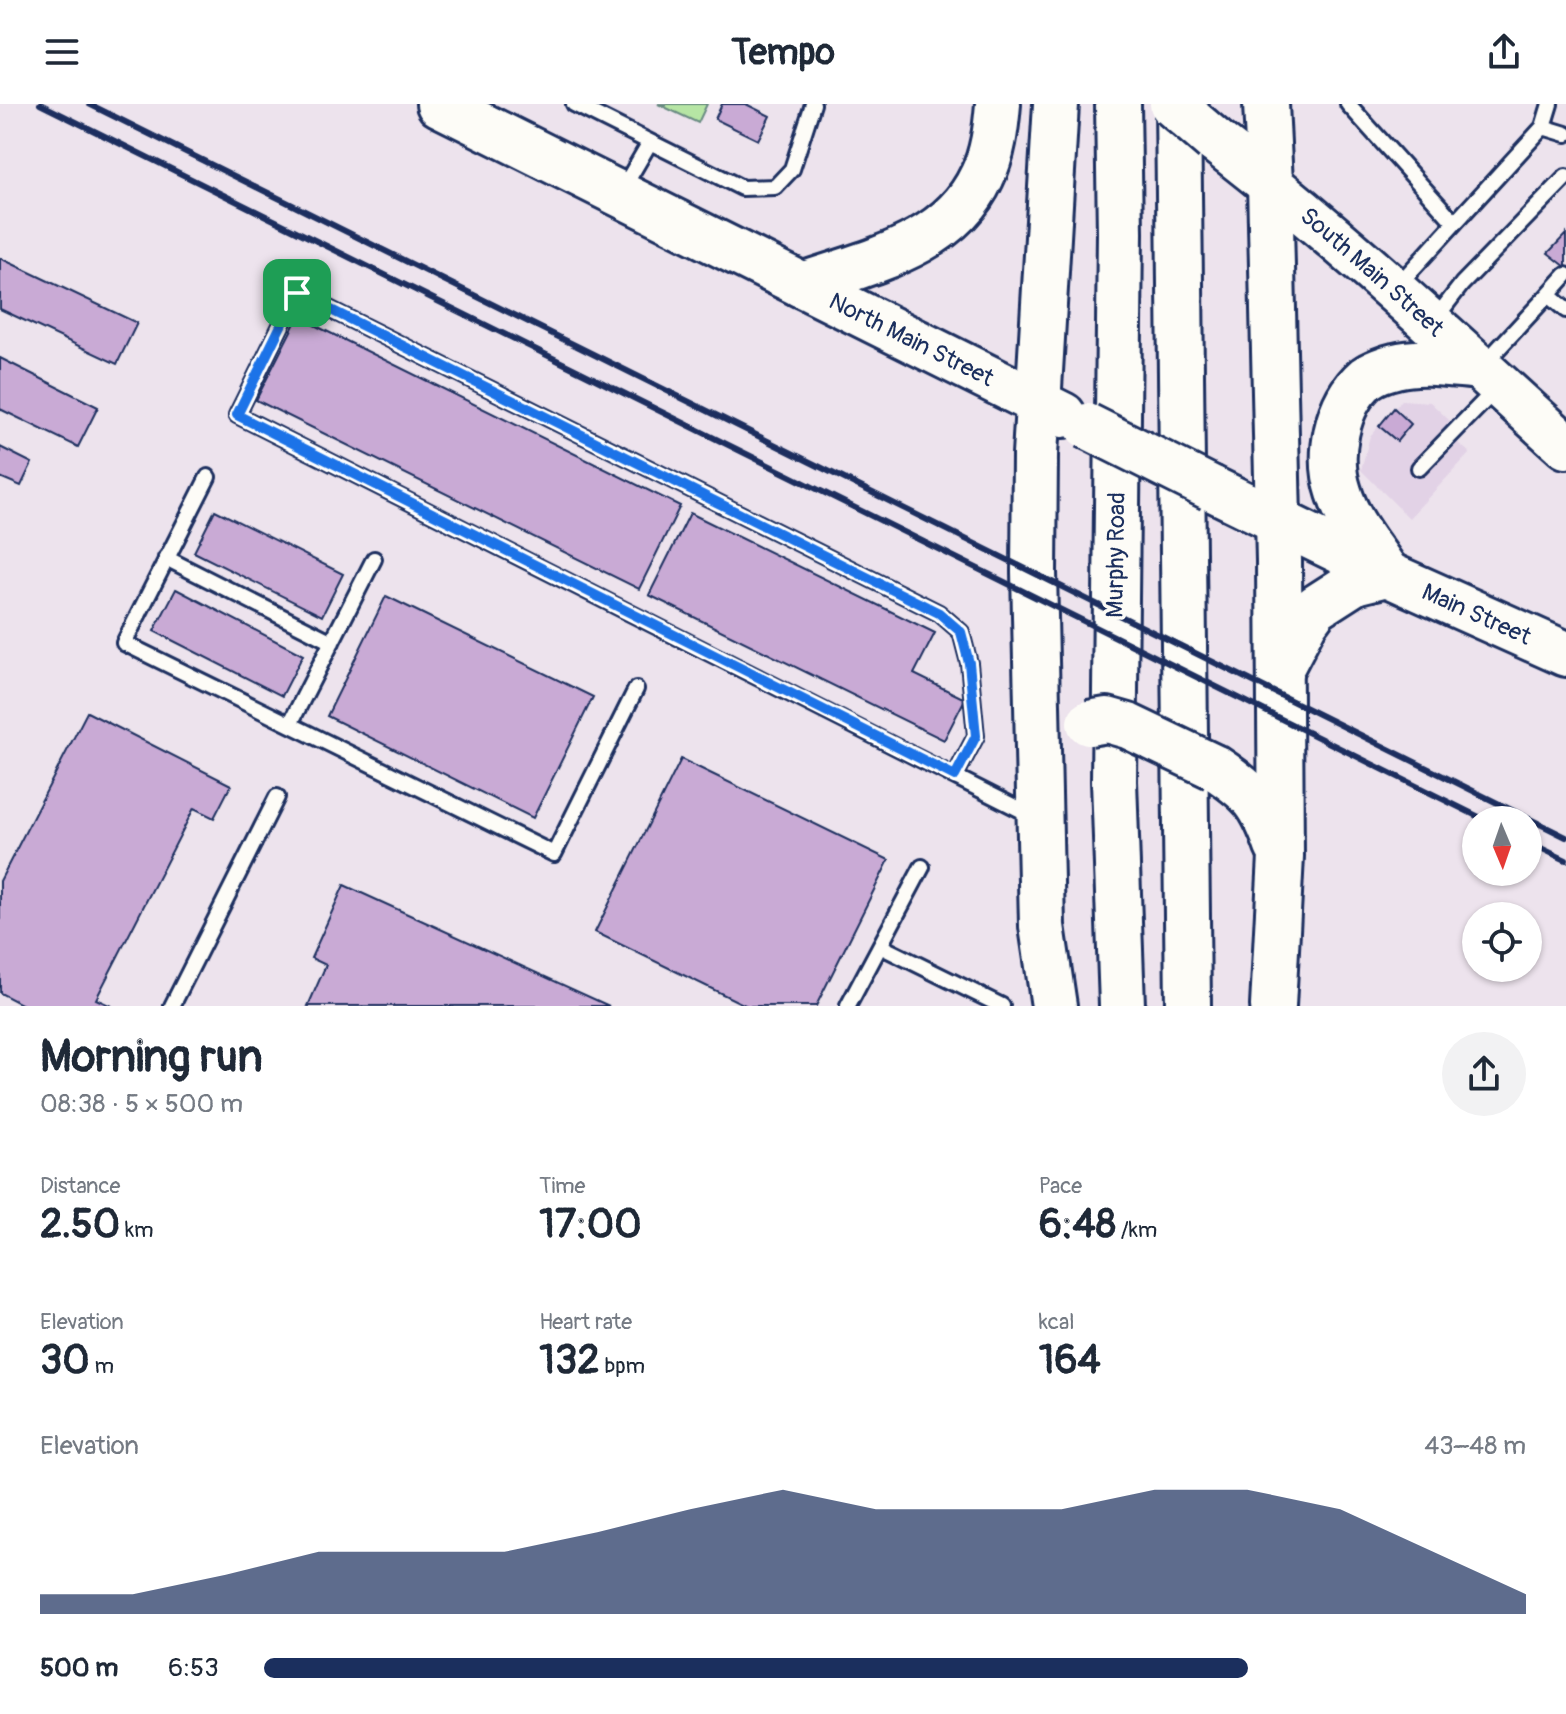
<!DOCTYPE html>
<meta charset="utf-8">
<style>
:root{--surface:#fff;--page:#f2f2f3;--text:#1f2937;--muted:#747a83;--accent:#1b2f5e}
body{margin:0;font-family:Pangolin,sans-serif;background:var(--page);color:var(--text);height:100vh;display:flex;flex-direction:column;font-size:30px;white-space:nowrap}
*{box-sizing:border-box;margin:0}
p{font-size:26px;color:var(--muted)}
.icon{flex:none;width:44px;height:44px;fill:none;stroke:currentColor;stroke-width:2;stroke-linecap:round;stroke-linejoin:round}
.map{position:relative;height:902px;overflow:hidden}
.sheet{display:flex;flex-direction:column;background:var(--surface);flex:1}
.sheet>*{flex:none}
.needle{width:52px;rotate:178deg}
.buttons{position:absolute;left:1462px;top:702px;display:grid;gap:16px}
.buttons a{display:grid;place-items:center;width:80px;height:80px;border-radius:50%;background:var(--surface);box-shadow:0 2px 6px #0004;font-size:40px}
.pin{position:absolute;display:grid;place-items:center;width:68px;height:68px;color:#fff;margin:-34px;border-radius:16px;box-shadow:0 4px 12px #0006}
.round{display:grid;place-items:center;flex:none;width:84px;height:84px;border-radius:42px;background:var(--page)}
.headline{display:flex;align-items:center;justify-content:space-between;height:136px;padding:0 40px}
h1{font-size:44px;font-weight:700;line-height:60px}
.metrics{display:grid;grid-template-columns:repeat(3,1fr);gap:12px;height:136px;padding:8px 40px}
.metrics div{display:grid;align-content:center}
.metrics b{font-size:40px;font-weight:700}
.metrics small{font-size:22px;font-weight:400}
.metrics p{font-size:22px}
.chart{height:224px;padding:16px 40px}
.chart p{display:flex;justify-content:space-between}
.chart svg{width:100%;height:144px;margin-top:8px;fill:var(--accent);opacity:.7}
ul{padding:0 40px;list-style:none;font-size:26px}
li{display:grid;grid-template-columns:128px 96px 1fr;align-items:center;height:60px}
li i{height:20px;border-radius:10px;background:var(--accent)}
header{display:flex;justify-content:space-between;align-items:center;height:104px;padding:0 40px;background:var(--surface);font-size:36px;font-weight:700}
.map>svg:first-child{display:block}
</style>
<header><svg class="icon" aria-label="menu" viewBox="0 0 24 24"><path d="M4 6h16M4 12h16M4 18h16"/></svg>Tempo<svg class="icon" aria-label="share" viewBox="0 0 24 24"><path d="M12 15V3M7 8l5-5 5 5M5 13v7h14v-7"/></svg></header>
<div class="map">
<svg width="1566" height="902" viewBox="0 0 1566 902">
<rect width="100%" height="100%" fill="#ede3ed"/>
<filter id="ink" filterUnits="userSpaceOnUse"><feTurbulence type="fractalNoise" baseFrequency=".0125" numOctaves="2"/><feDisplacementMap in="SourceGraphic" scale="16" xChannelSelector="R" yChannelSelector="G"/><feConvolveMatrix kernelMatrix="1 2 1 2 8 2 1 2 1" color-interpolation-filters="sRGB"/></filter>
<g filter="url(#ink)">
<!-- built -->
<path fill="#e2d2e6" d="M1402 296 1430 298 1450 317 1443 326 1470 349 1409 414 1361 366 1370 332Z"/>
<!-- green -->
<path fill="#b6e5a4" stroke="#688a81" stroke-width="2" d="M658 0H707L698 19Z"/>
<!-- building -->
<path fill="#c9aad5" stroke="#1b2f5e" stroke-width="2" d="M722 0H746L770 12 758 36 715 15Z
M1566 130V163L1548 149Z
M0 154 137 219 117 260 0 205Z
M298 213 680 402 639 485 256 296Z
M0 254 98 303 78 343 0 305Z
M1394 304 1411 320 1397 337 1379 322Z
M0 343 32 359 21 382 0 373Z
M215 406 343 470 322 512 194 448Z
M690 409 935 529 914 570 965 595 944 636 649 491Z
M176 485 303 551 282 592 154 527Z
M386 492 593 593 533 714 327 612Z
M87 608 231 681 214 714 194 704 96 895 111 902H25L0 889V777Z
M681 655 889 756 816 902H747L595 828Z
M344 781 609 902H308L326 861 311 854Z"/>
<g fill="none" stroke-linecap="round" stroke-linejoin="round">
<defs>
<path id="service" d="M574 0 742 84 775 83 792 65 813 0
M1348 0 1455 119
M1543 23 1566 30
M622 86 650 38
M1397 182 1543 23 1550 0
M1548 191 1566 171
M1435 215 1462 180 1566 73
M1483 261 1548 191 1566 206
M1419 364 1497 284
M208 373 124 539 554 750 636 585
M166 454 332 538
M290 620 374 455
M955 672 976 632 969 559 961 528 939 509 297 189 237 311 1031 711
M880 842 1002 902
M172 902 277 693
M848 902 922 763"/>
<path id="primary" d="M1118 0 1120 129 1114 677 1122 902
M1178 0 1188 902"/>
<g id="trunk">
<path id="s1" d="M439 0 1063 311"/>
<path d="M1266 0 1270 79 1279 457 1281 752 1273 902"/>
<path id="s2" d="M1214 36C1338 131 1451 238 1566 342"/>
<path d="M802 181C868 158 950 142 982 72 993 50 996 24 998 0"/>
<path id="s3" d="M1211 384 1387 470 1566 550"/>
<path d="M1386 468C1369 442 1348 418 1339 388 1327 352 1336 300 1366 274 1373 269 1386 264 1395 262 1422 255 1453 261 1481 263"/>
<path d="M1281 564 1305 518 1316 503 1355 478 1387 470"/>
<path d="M1214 663C1252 688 1262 699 1277 742"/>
<path d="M1054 902 1042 822 1034 468 1035 351 1056 0"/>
</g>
</defs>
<!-- service casing -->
<use href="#service" stroke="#1b2f5e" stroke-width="20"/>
<!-- primary casing -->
<use href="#primary" stroke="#1b2f5e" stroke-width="50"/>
<!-- trunk casing -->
<use href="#trunk" stroke="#1b2f5e" stroke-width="50"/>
<!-- service -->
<use href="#service" stroke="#fdfcf7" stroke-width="14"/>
<!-- primary -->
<use href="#primary" stroke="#fdfcf7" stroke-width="44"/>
<!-- trunk -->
<use href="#trunk" stroke="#fdfcf7" stroke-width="44"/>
<!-- rail -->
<path stroke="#1b2f5e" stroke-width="6" d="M40 0 1485 716
M89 0 1566 733
M1528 738 1566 756"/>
<defs>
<path id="trunk-bridge" d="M1172 0 1214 36
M1087 322 1211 384
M1089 619 1107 616 1128 622 1214 663"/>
</defs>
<!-- trunk-bridge casing -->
<use href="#trunk-bridge" stroke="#1b2f5e" stroke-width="50" stroke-linecap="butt"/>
<!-- trunk-bridge -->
<use href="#trunk-bridge" stroke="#fdfcf7" stroke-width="44"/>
</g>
</g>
<g fill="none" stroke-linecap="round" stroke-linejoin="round" filter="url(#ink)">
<defs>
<path id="route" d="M297 189 939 509 961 528 969 559 976 632 955 672 237 311Z"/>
</defs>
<!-- route casing -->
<use href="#route" stroke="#fff" stroke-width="16"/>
<!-- route -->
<use href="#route" stroke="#1a73e8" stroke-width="10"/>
</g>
<g text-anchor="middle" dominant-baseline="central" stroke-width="7" stroke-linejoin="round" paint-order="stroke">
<!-- street labels -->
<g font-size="24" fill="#1b2f5e" stroke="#fdfcf7">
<text stroke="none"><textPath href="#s2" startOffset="206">South Main Street</textPath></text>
<text stroke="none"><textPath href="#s1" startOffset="528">North Main Street</textPath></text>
<text transform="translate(1116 451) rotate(-89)">Murphy Road</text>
<text stroke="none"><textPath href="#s3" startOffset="294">Main Street</textPath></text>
</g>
</g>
</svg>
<div class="buttons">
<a><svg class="needle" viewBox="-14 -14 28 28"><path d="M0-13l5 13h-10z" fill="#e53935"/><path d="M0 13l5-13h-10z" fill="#747a83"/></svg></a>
<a><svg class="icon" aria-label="locate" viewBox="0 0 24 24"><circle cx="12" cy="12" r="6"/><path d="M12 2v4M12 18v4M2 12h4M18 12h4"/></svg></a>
</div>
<div class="pin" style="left:297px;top:189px;background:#1e9e55"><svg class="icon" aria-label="arrive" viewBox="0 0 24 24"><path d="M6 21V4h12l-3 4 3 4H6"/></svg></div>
</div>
<section class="sheet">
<div class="headline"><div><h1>Morning run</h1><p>08:38 · 5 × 500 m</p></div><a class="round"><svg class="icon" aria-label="share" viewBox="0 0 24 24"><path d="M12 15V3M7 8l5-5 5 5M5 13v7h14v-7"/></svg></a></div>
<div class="metrics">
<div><p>Distance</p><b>2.50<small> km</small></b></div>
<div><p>Time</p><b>17:00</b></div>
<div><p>Pace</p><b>6:48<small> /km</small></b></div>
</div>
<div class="metrics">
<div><p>Elevation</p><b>30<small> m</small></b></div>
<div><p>Heart rate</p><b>132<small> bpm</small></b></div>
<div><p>kcal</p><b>164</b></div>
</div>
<div class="chart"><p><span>Elevation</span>43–48 m</p>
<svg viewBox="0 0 160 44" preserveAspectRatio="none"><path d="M0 44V38L10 38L20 32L30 25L40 25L50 25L60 19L70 12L80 6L90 12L100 12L110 12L120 6L130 6L140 12L150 25L160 38V44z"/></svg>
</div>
<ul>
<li><b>500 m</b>6:53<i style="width:78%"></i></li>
</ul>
</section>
